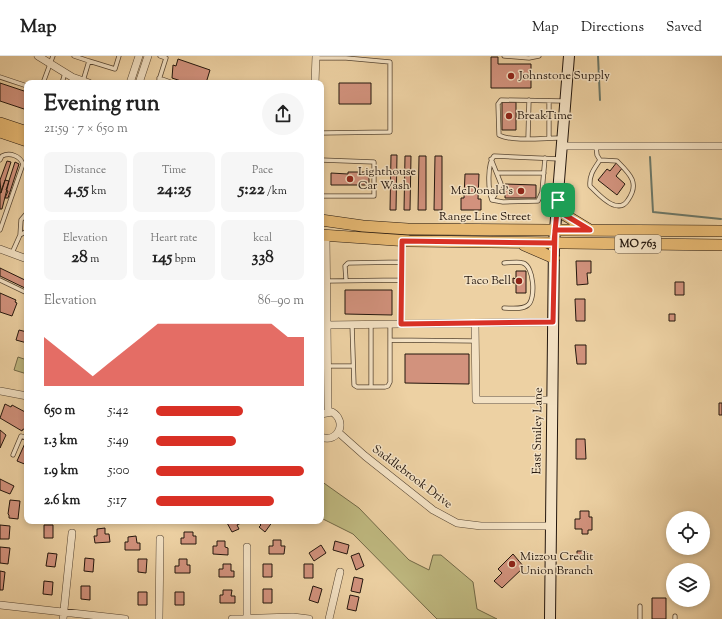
<!DOCTYPE html>
<meta charset="utf-8">
<style>
:root{--surface:#fff;--page:#f6f6f6;--text:#222;--muted:#767676;--line:#e0e0e0;--accent:#d93025}
body{margin:0;font-family:"Sorts Mill Goudy",serif;background:var(--page);color:var(--text);height:100vh;display:flex;flex-direction:column;font-size:15px;white-space:nowrap}
*{box-sizing:border-box;margin:0}
p{font-size:13px;color:var(--muted)}
.icon{flex:none;width:22px;height:22px;fill:none;stroke:currentColor;stroke-width:2;stroke-linecap:round;stroke-linejoin:round}
.map{position:relative;flex:1;overflow:hidden}
.panel{position:absolute;left:24px;top:24px;width:300px;height:444px;display:flex;flex-direction:column;background:var(--surface);border-radius:8px;box-shadow:0 2px 6px #0003}
.panel>*{flex:none}
.buttons{position:absolute;left:666px;top:455px;display:grid;gap:8px}
.buttons a{display:grid;place-items:center;width:44px;height:44px;border-radius:50%;background:var(--surface);box-shadow:0 2px 6px #0003;font-size:20px}
.pin{position:absolute;display:grid;place-items:center;width:34px;height:34px;color:#fff;margin:-17px;border-radius:8px;box-shadow:0 2px 6px #0006}
.round{display:grid;place-items:center;flex:none;width:42px;height:42px;border-radius:21px;background:var(--page)}
.headline{display:flex;align-items:center;justify-content:space-between;height:68px;padding:0 20px}
h1{font-size:22px;font-weight:700;line-height:30px}
.figures{display:grid;grid-template-columns:repeat(3,1fr);gap:6px;height:68px;padding:4px 20px}
.figures div{display:grid;align-content:center;border-radius:8px;background:var(--page);text-align:center}
.figures b{font-size:17px;font-weight:700}
.figures small{font-size:11px;font-weight:400}
.figures p{font-size:11px}
.chart{height:112px;padding:8px 20px}
.chart p{display:flex;justify-content:space-between}
.chart svg{width:100%;height:72px;margin-top:4px;fill:var(--accent);opacity:.7}
ul{padding:0 20px;list-style:none;font-size:13px}
li{display:grid;grid-template-columns:64px 48px 1fr;align-items:center;height:30px}
li i{height:10px;border-radius:5px;background:var(--accent)}
header{display:flex;align-items:center;gap:24px;box-sizing:border-box;height:56px;padding:0 20px;background:var(--surface);border-bottom:1px solid var(--line)}
header strong{font-size:19px}
nav{display:flex;gap:22px;margin-inline-start:auto;font-size:14px}
.map>svg:first-child{display:block}
</style>
<header>
<strong>Map</strong>
<nav><a>Map</a><a>Directions</a><a>Saved</a></nav>
</header>
<div class="map">
<svg width="722" height="563" viewBox="0 0 722 563">
<rect width="100%" height="100%" fill="#edd1a3"/>
<filter id="stains"><feTurbulence type="fractalNoise" baseFrequency=".005" numOctaves="4"/><feColorMatrix values="0 0 0 0 .2 0 0 0 0 .09 0 0 0 0 .02 0 0 0 .5 -.17"/></filter>
<radialGradient id="worn" r=".72"><stop offset=".6" stop-color="#630" stop-opacity="0"/><stop offset="1" stop-color="#630" stop-opacity=".3"/></radialGradient>
<!-- green -->
<path fill="#bfb980" stroke="#716846" d="M18 301 27 304V318L14 314Z
M321 425 359 452 409 504 429 514 433 499H441L473 526 477 553 497 563H437L353 478 321 462Z"/>
<g fill="none" stroke-linecap="round" stroke-linejoin="round">
<!-- stream -->
<path stroke="#6a7768" stroke-width="2" d="M598 0 600 44
M650 101 653 156 721 163"/>
</g>
<!-- building -->
<path fill="#d2927d" stroke="#23160d" d="M491 1H498V8H531V32H491Z
M178 3 210 14 206 27H187L172 22 173 9 176 10Z
M0 27 27 36V54L0 45Z
M339 27H371V48H339Z
M502 46H516V74H502Z
M391 99H397L396 154H390Z
M405 100H411L410 154H404Z
M419 100H426V154H418Z
M435 100H442V154H434Z
M7 105 11 106 1 137 0 124Z
M15 106 19 108 8 142H5L8 135 6 134Z
M617 106 623 111 616 120 625 128 617 139 598 124 607 113 610 115Z
M348 116H369V129H331V117L348 118Z
M465 118H479L478 143H481V154H461V142H464Z
M5 124 9 125 2 153H0V138Z
M505 128 536 129V142H505Z
M576 205H591V217H587L588 228 577 229Z
M0 212 27 225V233L0 220Z
M516 215H526V237H516V227H513V222L516 223Z
M675 226H684V239H675Z
M345 234H392V259L345 258Z
M0 237 16 244 15 246 17 247 12 260 0 256Z
M575 243H585V265H576Z
M669 258H675V265H669Z
M19 274 27 276V287L16 284Z
M575 289H586V308H577Z
M405 298H469V328L405 327Z
M719 347H722V359H719Z
M5 348 11 351 12 349 27 357 26 374 23 373 22 375 0 362Z
M0 374 6 379 0 392Z
M576 383H585L586 403H576Z
M26 385 27 386V409L17 405Z
M0 423 14 430 10 438 0 434Z
M10 444 20 445 18 463 9 462V459L8 458Z
M580 455H589V461H592V474H588V478H582V473H575V463H580Z
M226 465H242L243 466 237 469 239 473 232 476Z
M257 465H273L265 476 259 471 261 469Z
M0 469 10 470 9 483H0Z
M44 469H53V482H44Z
M105 472V478H109L110 486 95 487 94 480H97V473Z
M184 476H193V480H196V488H181V482H184Z
M136 480 137 487H140V494H125V486H128V481Z
M273 484H281V490H285L284 498H269V490H273Z
M217 485H225V491L228 492V499L213 498V490H217Z
M335 485 349 489 347 498 333 494Z
M321 489 326 497 314 505 309 497Z
M0 491 10 492 8 508 0 507Z
M577 495H586V502H577Z
M48 497 57 498 55 511 46 510Z
M359 497 364 510 356 514 351 500Z
M513 498 524 511 502 532 494 525 502 517 498 513Z
M85 502 94 503 93 516 84 515Z
M138 503H147L146 517 138 516Z
M179 503H187V509H190V517H175V510H179Z
M223 508H231V515H234V521H219V513H223Z
M263 508H272V521H263Z
M304 508H313V522H304Z
M0 515 5 516 3 534H0Z
M354 521 363 523 360 537 351 535Z
M44 525 53 526 52 539 43 538Z
M81 530H90V544L81 543Z
M313 530 322 533 318 547 309 544Z
M263 533H272V547H263Z
M223 534H232L231 540H235V547H220V539H223Z
M138 536H147V549H138Z
M175 536H184V549H175Z
M350 539 359 541 356 555 347 553Z
M652 542H666V563H652Z"/>
<g fill="none" stroke-linecap="round" stroke-linejoin="round">
<defs>
<path id="lane" d="M74 0 89 5
M504 0 529 2 539 0
M316 2H346L390 6V76L321 77
M0 21 27 30
M159 22 173 27
M83 25 89 5 115 13 119 0
M43 27 53 0
M62 27 65 17
M158 27 166 2 160 0
M528 82 529 44
M549 82V45
M560 82C545 82 512 86 499 79L498 48 501 44 564 45
M596 90 597 99 600 104 617 105C630 118 640 127 628 144 625 149 620 151 614 149 606 147 596 136 590 130 589 119 594 113 600 104
M545 102 542 136 538 145 503 146 492 144C488 134 487 108 494 100L560 103
M491 103 501 128 492 144
M0 104 2 100C10 96 20 100 23 108L0 174
M321 104 374 106V140H321
M498 117H544
M20 179 27 175
M12 197 20 179 21 164 27 157
M0 224 27 237
M346 224 345 210 348 207 402 206
M327 225 402 224
M504 252C511 252 522 254 528 249 536 243 534 210 523 207 518 205 509 207 504 207
M352 268 354 329 357 331H385L388 330 390 326V268
M401 268 402 186
M390 284 476 285
M328 310H353
M371 331V268
M13 399 21 380 27 382
M675 560V563
M640 563V550"/>
<path id="street" d="M38 0 72 21 89 27
M130 27 139 0
M139 27 148 0
M315 27 316 0
M562 90H722
M326 180 328 356
M0 193 27 203
M475 267 476 344H551
M327 269 553 266
M0 335 27 340
M321 358 332 356C348 365 338 388 321 381
M338 376 365 400 433 454 457 467 481 470H550
M247 491V563
M0 549 125 563
M63 563 72 477
M159 563 160 483
M232 563 293 561 309 563
M329 563 340 516"/>
<path id="secondary" d="M550 563 554 187 569 0"/>
<path id="primary" d="M0 67 27 76
M0 76 27 85
M558 144 565 159 588 173
M321 164 363 170 408 173 722 175
M321 179 409 185 722 189
M524 189 554 202"/>
</defs>
<!-- lane casing -->
<use href="#lane" stroke="#564532" stroke-width="5"/>
<!-- street casing -->
<use href="#street" stroke="#564532" stroke-width="8"/>
<!-- secondary casing -->
<use href="#secondary" stroke="#23160d" stroke-width="12"/>
<!-- primary casing -->
<use href="#primary" stroke="#23160d" stroke-width="12"/>
<!-- lane -->
<use href="#lane" stroke="#f3e1c3" stroke-width="3.5"/>
<!-- street -->
<use href="#street" stroke="#f3e1c3" stroke-width="7"/>
<!-- secondary -->
<use href="#secondary" stroke="#f3e1c3" stroke-width="10"/>
<!-- primary -->
<use href="#primary" stroke="#e6b872" stroke-width="11"/>
</g>
<g fill="none" stroke-linecap="round" stroke-linejoin="round">
<defs>
<path id="route" d="M558 144C557 158 555 173 554 187L402 185 401 268 553 266 555 174H590L565 159 558 144"/>
</defs>
<!-- route casing -->
<use href="#route" stroke="#fff" stroke-width="8"/>
<!-- route -->
<use href="#route" stroke="#d93025" stroke-width="5"/>
</g>
<!-- markers -->
<g fill="#8f2418" stroke="#f3e1c3" stroke-width="1.5">
<circle cx="511" cy="20" r="4"/>
<circle cx="509" cy="60" r="4"/>
<circle cx="350" cy="123" r="4"/>
<circle cx="521" cy="135" r="4"/>
<circle cx="519" cy="225" r="4"/>
<circle cx="512" cy="508" r="4"/>
</g>
<g text-anchor="middle" dominant-baseline="central" stroke-width="3" stroke-linejoin="round" paint-order="stroke">
<!-- shield labels -->
<rect fill="#f3e1c3" stroke="#615344" stroke-width="1" x="615" y="179" width="46" height="18" rx="3"/>
<g font-size="11" font-weight="bold" fill="#23160d">
<text x="638" y="188">MO 763</text>
</g>
<!-- poi labels -->
<g font-size="12" fill="#23160d" stroke="#f3e1c3" text-anchor="start">
<text x="519" y="20">Johnstone Supply</text>
<text x="517" y="60">BreakTime</text>
<text x="358" y="116">Lighthouse<tspan x="358" dy="14">Car Wash</tspan></text>
<text x="513" y="135" text-anchor="end">McDonald's</text>
<text x="511" y="225" text-anchor="end">Taco Bell</text>
<text x="520" y="501">Mizzou Credit<tspan x="520" dy="14">Union Branch</tspan></text>
</g>
<!-- street labels -->
<g font-size="12" fill="#23160d" stroke="#f3e1c3">
<text x="485" y="161">Range Line Street</text>
<text transform="translate(538 375) rotate(-89)">East Smiley Lane</text>
<text transform="translate(412 421) rotate(37)">Saddlebrook Drive</text>
</g>
</g>
<rect width="100%" height="100%" filter="url(#stains)"/>
<rect width="100%" height="100%" fill="url(#worn)"/>
</svg>
<div class="buttons">
<a><svg class="icon" aria-label="locate" viewBox="0 0 24 24"><circle cx="12" cy="12" r="6"/><path d="M12 2v4M12 18v4M2 12h4M18 12h4"/></svg></a>
<a><svg class="icon" aria-label="layers" viewBox="0 0 24 24"><path d="M12 4l9 5-9 5-9-5zM3 14l9 5 9-5"/></svg></a>
</div>
<div class="pin" style="left:558px;top:144px;background:#1e9e55"><svg class="icon" aria-label="arrive" viewBox="0 0 24 24"><path d="M6 21V4h12l-3 4 3 4H6"/></svg></div>
<section class="panel">
<div class="headline"><div><h1>Evening run</h1><p>21:59 · 7 × 650 m</p></div><a class="round"><svg class="icon" aria-label="share" viewBox="0 0 24 24"><path d="M12 15V3M7 8l5-5 5 5M5 13v7h14v-7"/></svg></a></div>
<div class="figures">
<div><p>Distance</p><b>4.55<small> km</small></b></div>
<div><p>Time</p><b>24:25</b></div>
<div><p>Pace</p><b>5:22<small> /km</small></b></div>
</div>
<div class="figures">
<div><p>Elevation</p><b>28<small> m</small></b></div>
<div><p>Heart rate</p><b>145<small> bpm</small></b></div>
<div><p>kcal</p><b>338</b></div>
</div>
<div class="chart"><p><span>Elevation</span>86–90 m</p>
<svg viewBox="0 0 160 44" preserveAspectRatio="none"><path d="M0 44V14L10 22L20 30L30 38L40 30L50 22L60 14L70 6L80 6L90 6L100 6L110 6L120 6L130 6L140 6L150 14L160 14V44z"/></svg>
</div>
<ul>
<li><b>650 m</b>5:42<i style="width:59%"></i></li>
<li><b>1.3 km</b>5:49<i style="width:54%"></i></li>
<li><b>1.9 km</b>5:00<i style="width:100%"></i></li>
<li><b>2.6 km</b>5:17<i style="width:80%"></i></li>
</ul>
</section>
</div>
